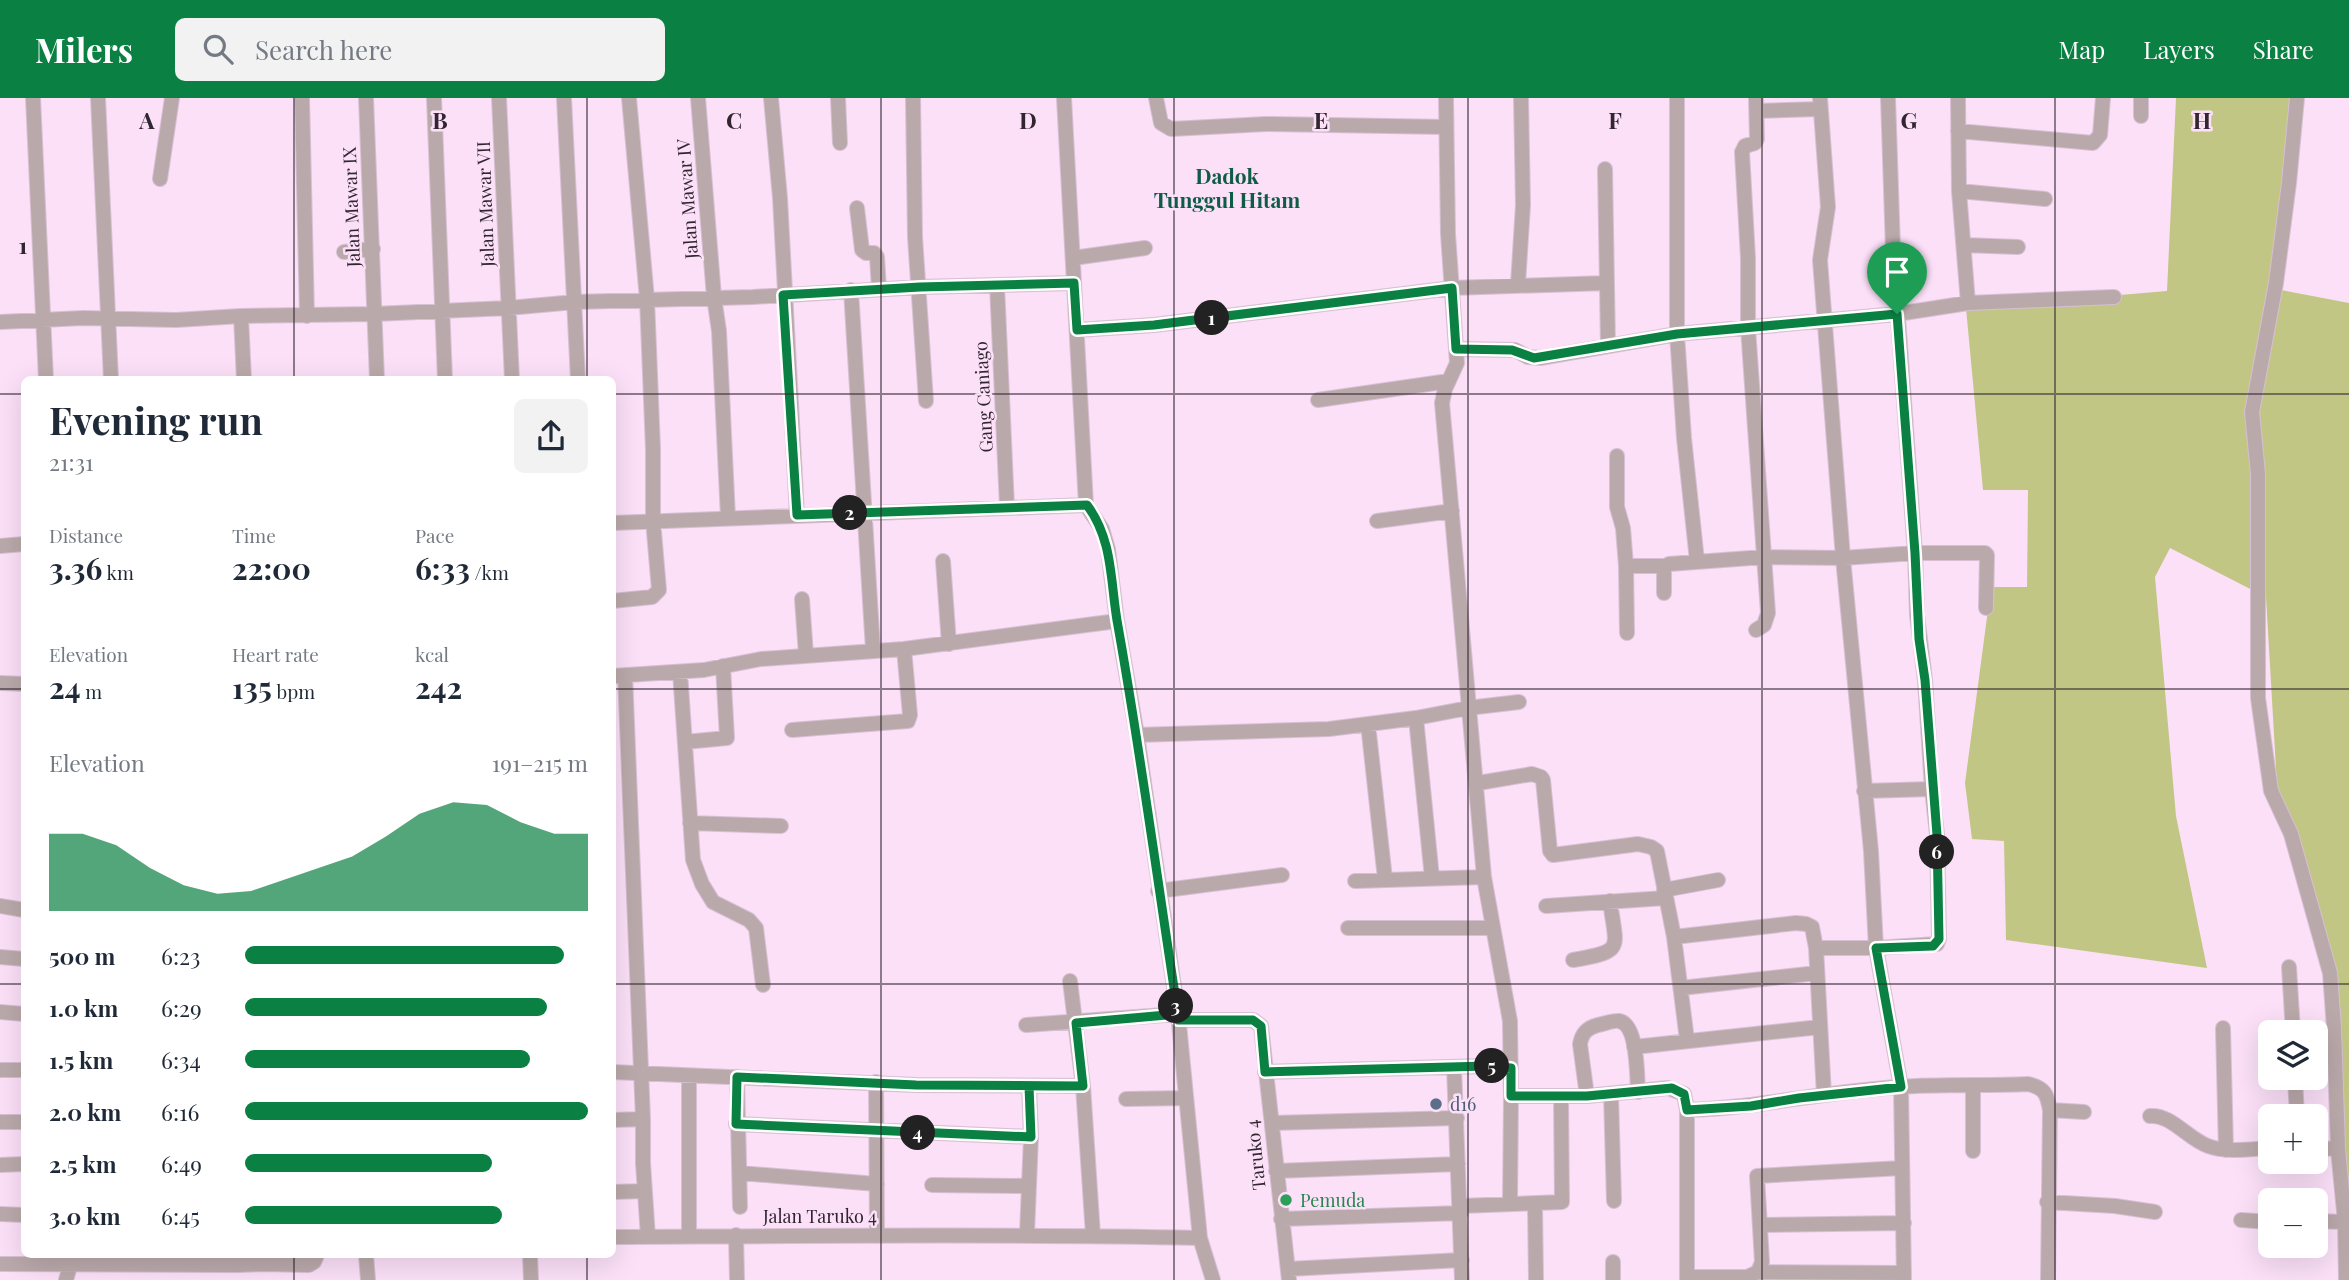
<!DOCTYPE html>
<meta charset="utf-8">
<style>
:root{--surface:#fff;--page:#f2f2f3;--text:#1f2937;--muted:#747a83;--accent:#0b8043}
body{margin:0;font-family:"Playfair Display",serif;background:var(--page);color:var(--text);height:100vh;display:flex;flex-direction:column;font-size:26px;white-space:nowrap}
*{box-sizing:border-box;margin:0}
p{font-size:23px;color:var(--muted)}
.icon{flex:none;width:38px;height:38px;fill:none;stroke:currentColor;stroke-width:2;stroke-linecap:round;stroke-linejoin:round}
.map{position:relative;flex:1;overflow:hidden}
.drawer{position:absolute;left:21px;top:278px;width:595px;height:882px;display:flex;flex-direction:column;background:var(--surface);border-radius:10px;box-shadow:0 7px 28px #0002}
.drawer>*{flex:none}
.tools{position:absolute;left:2258px;top:922px;display:grid;gap:14px}
.tools a{display:grid;place-items:center;width:70px;height:70px;border-radius:10px;background:var(--surface);box-shadow:0 7px 28px #0002;font-size:35px}
.pin{position:absolute;display:grid;place-items:center;width:60px;height:60px;color:#fff;margin:-72px -30px;border-radius:50% 50% 50% 0;rotate:-45deg;box-shadow:0 0 7px #0007}
.pin .icon{rotate:45deg}
.km{position:absolute;width:35px;height:35px;margin:-18px;border-radius:50%;background:#222;color:#fff;font-size:19px;line-height:35px;text-align:center}
.round{display:grid;place-items:center;flex:none;width:74px;height:74px;border-radius:10px;background:var(--page)}
.headline{display:flex;align-items:center;justify-content:space-between;height:119px;padding:0 28px}
h1{font-size:38px;font-weight:700;line-height:52px}
.stats{display:grid;grid-template-columns:repeat(3,1fr);gap:10px;height:119px;padding:7px 28px}
.stats div{display:grid;align-content:center}
.stats b{font-size:30px;font-weight:700}
.stats small{font-size:19px;font-weight:400}
.stats p{font-size:19px}
.chart{height:196px;padding:14px 28px}
.chart p{display:flex;justify-content:space-between}
.chart svg{width:100%;height:126px;margin-top:7px;fill:var(--accent);opacity:.7}
ul{padding:0 28px;list-style:none;font-size:23px}
li{display:grid;grid-template-columns:112px 84px 1fr;align-items:center;height:52px}
li i{height:18px;border-radius:9px;background:var(--accent)}
header{display:flex;align-items:center;gap:42px;box-sizing:border-box;height:98px;padding:0 35px;background:var(--accent);color:#fff}
header strong{font-size:33px}
nav{display:flex;gap:38px;margin-inline-start:auto;font-size:24px}
.search{width:490px;height:63px;background:var(--page);display:flex;align-items:center;gap:18px;box-sizing:border-box;padding:0 24px;border-radius:10px;color:var(--muted);font-size:26px}
.map>svg:first-child{display:block}
</style>
<header>
<strong>Milers</strong>
<div class="search"><svg class="icon" aria-label="search" viewBox="0 0 24 24"><circle cx="10" cy="10" r="6"/><path d="M15 15l6 6"/></svg>Search here</div>
<nav><a>Map</a><a>Layers</a><a>Share</a></nav>
</header>
<div class="map">
<svg width="2349" height="1182" viewBox="0 0 2349 1182">
<rect width="100%" height="100%" fill="#fbe0f8"/>
<!-- green -->
<path fill="#c2c685" d="M2176 0H2298L2276 191 2349 205V1087L2332 912 2330 859 2278 705 2266 499 2170 450 2155 479 2176 718 2207 870 2006 842 2004 743 1972 741 1965 685 1991 489H2027L2028 392H1983L1966 210 2167 193Z"/>
<g fill="none" stroke-linecap="round" stroke-linejoin="round">
<defs>
<path id="minor" d="M33 0 46 282
M98 0 111 282
M302 0 307 218
M366 0 377 282
M434 0 445 282
M499 0 512 282
M564 0 578 282
M698 0 714 199 719 233 728 419
M771 0 780 100 797 417
M838 0 840 45
M913 0 915 139 926 303
M1064 0 1086 407 1102 431 1108 451 1117 523 1137 637 1178 916 1200 1140 1213 1182
M1156 0 1161 25 1171 31 1266 26 1446 29
M1446 0 1448 136 1457 265 1445 291 1442 305 1484 779 1510 923 1511 998H1587L1668 990 1684 996 1687 1012V1182
M1677 0V236L1684 340 1697 463
M1820 0 1828 109 1820 162 1843 460 1915 455H1985L1987 457 1986 510
M1958 0 1959 93 1968 205
M2141 0V18
M2297 0 2289 85 2276 185 2252 314 2258 376V600L2271 693 2291 736 2330 875 2334 930 2338 1051 2345 1124 2346 1182
M1757 13 1820 11
M1958 33 2093 45 2100 37 2103 0
M1605 71 1608 247
M160 81 172 0
M1959 93 2045 101
M857 110 862 152 866 155H874L877 159 879 191
M1964 147 2018 149
M344 154 373 151
M1073 160 1145 150
M1518 186 1523 107 1521 0
M997 187 1007 409
M851 192 873 552
M241 218 244 282
M0 224 83 220 176 222 241 218 374 216 508 210 575 204 753 199 920 189 1074 185
M1077 232 1154 227 1452 190 1607 185
M1456 251 1515 252 1528 259 1540 260 1677 236 1897 216 1968 205 2114 199
M1318 302 1449 283
M1617 358V409L1623 430 1626 468 1627 535
M1377 423 1452 413
M612 425 1086 407
M0 448 24 446
M943 463 949 546
M1626 468H1666
M1664 495V470L1669 466 1764 459 1843 460 1871 753 1876 850 1901 989 1904 1182
M802 501 806 557
M612 503 652 499 659 492 653 422V351L647 201 629 0
M1756 532 1764 527 1768 515 1748 230V160L1742 54 1745 48 1755 45 1757 41 1756 0
M680 574 693 762 702 786 713 804 749 822 756 830 763 887
M625 577 643 1021
M612 578 704 572 761 561 904 551 1117 523
M0 585 24 586
M1416 620 1432 780
M1368 626 1385 781
M792 632 908 623 910 617 904 551
M1137 637 1329 631 1416 620 1468 610 1519 604
M685 644 727 640 723 568
M1478 685 1532 676 1541 679 1543 682 1550 753 1553 757 1638 746 1651 749 1657 753 1674 839 1687 942
M1864 693 1932 691 1925 582 1917 517 1915 455 1893 151 1888 0
M690 725 781 728
M1355 783 1484 779
M1664 792 1718 782
M1158 793 1282 777
M0 808 24 812
M1546 808 1665 800
M1348 830H1493
M1674 839 1796 825 1806 826 1812 829 1816 850 1824 997
M1816 850H1876L1937 846 1939 841 1937 737 1932 691
M0 859 24 861
M1573 862C1626 853 1616 851 1610 803
M2289 869 2293 934
M1070 883 1083 988
M1681 890 1817 875
M0 914 24 916
M1178 922H1253L1261 928 1289 1182
M1026 927 1178 916
M2223 930 2226 1052
M1634 949 1820 929
M1454 969 1462 1182
M0 972H24
M612 974 916 987 1083 988 1093 1137
M1265 974 1487 968 1511 970
M737 979 740 1109
M2295 980 2297 1018
M876 984 877 1138
M1611 996 1614 1103
M1587 998 1580 946C1582 935 1587 930 1598 927 1604 926 1613 922 1619 923 1638 926 1637 979 1638 994
M1126 1001 1186 1000
M1687 1012C1758 1010 1828 993 1899 989 1942 986 1985 988 2028 986 2045 990 2047 996 2050 1012L2048 1182
M2050 1012 2084 1014
M2150 1018C2171 1016 2188 1041 2208 1048 2227 1055 2250 1051 2270 1050
M612 1022 643 1021V1065L648 1139
M0 1024H24
M1272 1025 1457 1020
M736 1026 1031 1039
M2315 1050 2338 1051
M1973 1053V989
M0 1067 24 1066
M1276 1073 1458 1066
M740 1075 877 1086
M932 1087 1028 1088
M612 1094 645 1093
M2047 1104 2115 1108 2155 1114
M1510 1105 1511 998
M1535 1106 1536 1182
M1461 1108 1562 1104 1561 999
M0 1116 24 1117
M1281 1121 1461 1115
M2241 1122 2270 1124
M2315 1123 2345 1124
M1761 1127 1904 1125
M1027 1136 1031 1039 1029 988
M689 1137V978
M736 1137 737 1182
M612 1139C808 1138 1004 1136 1200 1140
M366 1157 368 1182
M530 1157 531 1182
M0 1166 238 1167 264 1166V1157
M264 1166 309 1167 314 1164 317 1157
M1288 1171 1462 1162
M1758 1174 1904 1175
M1687 1179H1747L1758 1174 1762 1164 1757 1078 1902 1070
M66 1182 73 1158
M1613 1182V1164"/>
</defs>
<!-- minor casing -->
<use href="#minor" stroke="#d7bfd4" stroke-width="16"/>
<!-- minor -->
<use href="#minor" stroke="#baa9aa" stroke-width="14"/>
</g>
<g fill="none" stroke-linecap="round" stroke-linejoin="round">
<defs>
<path id="route" d="M1897 216 1677 236 1534 260 1512 252 1456 251 1452 190 1154 227 1077 232 1074 185 920 189 783 197 797 417 1087 407C1114 443 1110 486 1118 528 1141 657 1158 787 1178 916L1076 925 1083 988 916 987 737 979 736 1026 1031 1039 1029 988H1083L1076 925 1178 916V922H1253L1261 928 1265 974 1487 968 1511 970V998H1587L1672 990 1684 996 1687 1012 1751 1008 1799 1000 1901 989 1876 850 1933 848 1939 841 1937 737 1925 582 1919 541 1915 455 1897 216"/>
</defs>
<!-- route casing -->
<use href="#route" stroke="#fff" stroke-width="14"/>
<!-- route -->
<use href="#route" stroke="#0b8043" stroke-width="9"/>
</g>
<!-- grid -->
<path fill="none" stroke="#312630" stroke-width="2" stroke-opacity="0.55" d="M294 0V282M587 0V282M881 0V1182M1174 0V1182M1468 0V1182M1762 0V1182M2055 0V1182M0 296H24M612 296H2349M0 591H24M612 591H2349M0 886H24M612 886H2349M294 1157V1182M587 1157V1182"/>
<!-- markers -->
<circle fill="#5c6f8a" stroke="#fbe0f8" stroke-width="2.5" cx="1436" cy="1006" r="7"/>
<circle fill="#2e9e5b" stroke="#fbe0f8" stroke-width="2.5" cx="1286" cy="1102" r="7"/>
<g text-anchor="middle" dominant-baseline="central" stroke-width="5" stroke-linejoin="round" paint-order="stroke">
<!-- street labels -->
<g font-size="18" fill="#312630" stroke="#fbe0f8">
<text transform="translate(687 101) rotate(-94)">Jalan Mawar IV</text>
<text transform="translate(485 106) rotate(-92)">Jalan Mawar VII</text>
<text transform="translate(351 109) rotate(-92)">Jalan Mawar IX</text>
<text transform="translate(983 299) rotate(-93)">Gang Caniago</text>
<text transform="translate(1255 1057) rotate(-96)">Taruko 4</text>
<text x="820" y="1118">Jalan Taruko 4</text>
</g>
<!-- service labels -->
<g font-size="18" fill="#4e5e75" stroke="#fbe0f8" text-anchor="start">
<text x="1450" y="1006">d16</text>
</g>
<!-- leisure labels -->
<g font-size="18" fill="#27864d" stroke="#fbe0f8" text-anchor="start">
<text x="1300" y="1102">Pemuda</text>
</g>
<!-- quarter labels -->
<g font-size="21" font-weight="bold" fill="#0f5c46" stroke="#fbe0f8">
<text x="1227" y="77">Dadok<tspan x="1227" dy="24">Tunggul Hitam</tspan></text>
</g>
</g>
<g font-size="23" text-anchor="middle" font-weight="bold" fill="#312630" stroke="#fbe0f8" stroke-width="5" stroke-linejoin="round" paint-order="stroke">
<text x="147" y="31">A</text>
<text x="440" y="31">B</text>
<text x="734" y="31">C</text>
<text x="1028" y="31">D</text>
<text x="1321" y="31">E</text>
<text x="1615" y="31">F</text>
<text x="1909" y="31">G</text>
<text x="2202" y="31">H</text>
<text x="23" y="156">1</text>
</g>
</svg>
<div class="tools">
<a><svg class="icon" aria-label="layers" viewBox="0 0 24 24"><path d="M12 4l9 5-9 5-9-5zM3 14l9 5 9-5"/></svg></a>
<a>+</a>
<a>−</a>
</div>
<div class="pin" style="left:1897px;top:216px;background:#1e9e55"><svg class="icon" aria-label="arrive" viewBox="0 0 24 24"><path d="M6 21V4h12l-3 4 3 4H6"/></svg></div>
<b class="km" style="left:1212px;top:220px">1</b>
<b class="km" style="left:850px;top:415px">2</b>
<b class="km" style="left:1176px;top:908px">3</b>
<b class="km" style="left:918px;top:1035px">4</b>
<b class="km" style="left:1492px;top:968px">5</b>
<b class="km" style="left:1937px;top:754px">6</b>
<section class="drawer">
<div class="headline"><div><h1>Evening run</h1><p>21:31</p></div><a class="round"><svg class="icon" aria-label="share" viewBox="0 0 24 24"><path d="M12 15V3M7 8l5-5 5 5M5 13v7h14v-7"/></svg></a></div>
<div class="stats">
<div><p>Distance</p><b>3.36<small> km</small></b></div>
<div><p>Time</p><b>22:00</b></div>
<div><p>Pace</p><b>6:33<small> /km</small></b></div>
</div>
<div class="stats">
<div><p>Elevation</p><b>24<small> m</small></b></div>
<div><p>Heart rate</p><b>135<small> bpm</small></b></div>
<div><p>kcal</p><b>242</b></div>
</div>
<div class="chart"><p><span>Elevation</span>191–215 m</p>
<svg viewBox="0 0 160 44" preserveAspectRatio="none"><path d="M0 44V17L10 17L20 21L30 29L40 35L50 38L60 37L70 33L80 29L90 25L100 18L110 10L120 6L130 7L140 13L150 17L160 17V44z"/></svg>
</div>
<ul>
<li><b>500 m</b>6:23<i style="width:93%"></i></li>
<li><b>1.0 km</b>6:29<i style="width:88%"></i></li>
<li><b>1.5 km</b>6:34<i style="width:83%"></i></li>
<li><b>2.0 km</b>6:16<i style="width:100%"></i></li>
<li><b>2.5 km</b>6:49<i style="width:72%"></i></li>
<li><b>3.0 km</b>6:45<i style="width:75%"></i></li>
</ul>
</section>
</div>
